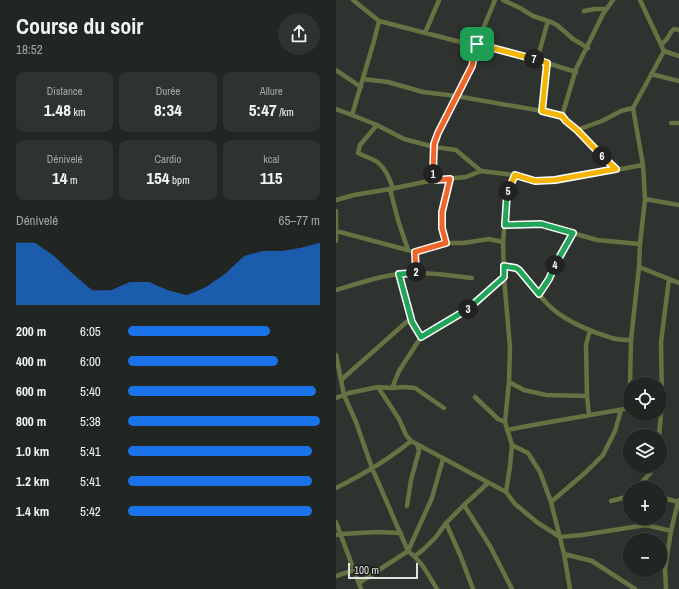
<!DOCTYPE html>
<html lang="fr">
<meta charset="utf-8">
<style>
:root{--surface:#222623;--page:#2e3230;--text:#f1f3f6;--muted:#a2a5a6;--line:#3f4341;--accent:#1a73e8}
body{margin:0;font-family:"Archivo Narrow",sans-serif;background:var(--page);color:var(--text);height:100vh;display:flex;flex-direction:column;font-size:15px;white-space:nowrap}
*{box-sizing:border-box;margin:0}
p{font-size:13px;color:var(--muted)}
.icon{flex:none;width:22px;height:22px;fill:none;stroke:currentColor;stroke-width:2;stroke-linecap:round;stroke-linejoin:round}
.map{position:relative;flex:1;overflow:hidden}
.side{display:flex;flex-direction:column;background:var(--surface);width:336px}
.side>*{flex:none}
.buttons{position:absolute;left:287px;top:377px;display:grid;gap:8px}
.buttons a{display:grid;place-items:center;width:44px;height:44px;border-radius:50%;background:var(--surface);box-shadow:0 1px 3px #0004,0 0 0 1px var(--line);font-size:20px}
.scale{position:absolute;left:12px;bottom:10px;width:70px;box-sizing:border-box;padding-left:4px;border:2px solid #e1e4e1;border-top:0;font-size:11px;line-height:14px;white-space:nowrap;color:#e1e4e1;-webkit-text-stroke:3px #181a18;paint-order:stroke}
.pin{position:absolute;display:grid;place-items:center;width:34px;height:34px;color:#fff;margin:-17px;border-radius:8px;box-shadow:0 2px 6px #0006}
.km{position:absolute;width:20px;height:20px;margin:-10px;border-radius:50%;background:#222;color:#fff;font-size:11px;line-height:20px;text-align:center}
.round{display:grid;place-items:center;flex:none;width:42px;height:42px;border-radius:21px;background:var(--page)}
.head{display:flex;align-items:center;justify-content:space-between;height:68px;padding:0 16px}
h1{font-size:22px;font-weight:800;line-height:30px}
.metrics{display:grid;grid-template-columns:repeat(3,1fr);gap:6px;height:68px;padding:4px 16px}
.metrics div{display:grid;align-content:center;border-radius:8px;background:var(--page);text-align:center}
.metrics b{font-size:17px;font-weight:800}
.metrics small{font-size:11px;font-weight:400}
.metrics p{font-size:11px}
.chart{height:112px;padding:8px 16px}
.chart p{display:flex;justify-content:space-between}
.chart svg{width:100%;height:72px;margin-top:4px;fill:var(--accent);opacity:.7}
ul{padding:0 16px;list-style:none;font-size:13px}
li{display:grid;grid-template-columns:64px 48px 1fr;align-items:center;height:30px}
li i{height:10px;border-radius:5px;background:var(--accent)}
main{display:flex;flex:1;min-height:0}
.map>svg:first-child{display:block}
</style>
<main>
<section class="side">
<div class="head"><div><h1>Course du soir</h1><p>18:52</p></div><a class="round"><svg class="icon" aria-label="share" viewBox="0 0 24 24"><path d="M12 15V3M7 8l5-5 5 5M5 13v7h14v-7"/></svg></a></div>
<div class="metrics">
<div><p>Distance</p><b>1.48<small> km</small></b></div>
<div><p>Durée</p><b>8:34</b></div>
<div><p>Allure</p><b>5:47<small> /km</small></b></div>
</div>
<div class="metrics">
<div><p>Dénivelé</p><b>14<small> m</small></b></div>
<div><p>Cardio</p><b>154<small> bpm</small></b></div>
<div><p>kcal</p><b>115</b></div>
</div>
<div class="chart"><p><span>Dénivelé</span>65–77 m</p>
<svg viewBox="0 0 160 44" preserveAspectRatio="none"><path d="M0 44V6L10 6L20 14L30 25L40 35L50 35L60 30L70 30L80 35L90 38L100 33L110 25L120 14L130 11L140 11L150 9L160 6V44z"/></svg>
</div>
<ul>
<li><b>200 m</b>6:05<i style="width:74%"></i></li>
<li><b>400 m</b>6:00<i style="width:78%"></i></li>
<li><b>600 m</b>5:40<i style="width:98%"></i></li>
<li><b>800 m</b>5:38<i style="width:100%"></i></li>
<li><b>1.0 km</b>5:41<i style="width:96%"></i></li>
<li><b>1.2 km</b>5:41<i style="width:96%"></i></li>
<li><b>1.4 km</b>5:42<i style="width:96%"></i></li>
</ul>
</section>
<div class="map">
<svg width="343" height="589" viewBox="0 0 343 589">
<rect width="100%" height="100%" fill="#2e332f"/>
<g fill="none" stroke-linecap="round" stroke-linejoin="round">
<!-- minor -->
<path stroke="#677242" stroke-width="4.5" d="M167 0 184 8 197 16 215 22 221 25 237 39 252 48
M248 11 259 9H270
M43 21 140 46
M89 33 103 0
M141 44 201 60 240 72
M325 45 331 39 335 32 338 29 343 30
M328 51 343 56
M201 60 212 21
M0 70 25 87
M315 74 343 81
M27 79 52 82 87 92 120 96 206 111 226 116 230 121 241 130 264 154 280 169
M0 109 16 115 41 125 68 139 98 147 120 150 145 171 179 175 199 181H219L307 165
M206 111 211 63
M16 115 38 41 43 21 17 0
M226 116 240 69 267 14 277 0
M335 123H343
M41 125 24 145 22 153C28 156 34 158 40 161 49 167 54 179 57 189
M241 130 266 121 285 111 297 108
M98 180C96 164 96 149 102 133L136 66 140 46 159 0
M54 189 62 220 72 250
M309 199 343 205
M0 200 18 195 54 189 98 180 130 177 145 171
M0 211V241
M169 225 205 224 261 240 304 244
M0 231 79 252 109 243H127L153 239 167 242
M109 243 106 228V212L114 179
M79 252 80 273
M168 267 180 268 183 269C194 283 204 298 218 310 232 322 258 333 276 338 282 340 289 340 295 340
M303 267 343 283
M63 274 76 322 85 337
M0 290C24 283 55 272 81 273 99 273 118 276 136 278
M203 294 213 279 237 233
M0 355 8 395 20 422 36 468 72 551 23 583
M5 380 75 318
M173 382 188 390 210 395 251 396
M294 384 295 340 303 267 304 244 309 199 307 165 297 108 328 51 304 0
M42 387 63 419 70 435 75 441
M56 388 63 371 85 337 109 321 131 310 155 290 168 277
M139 397 162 419 169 422
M0 398 13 393 42 387 56 388 68 387 79 388 108 408
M253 415 251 396 250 345 254 330
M171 430 197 425 294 408
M323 436 326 403 325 342 333 279
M176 445 192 453 204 472 215 502 228 554 234 589
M152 483 128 505 154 546 176 589
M0 488C26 475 52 460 75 441L170 492 179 504 202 523 224 537 246 535 310 525 335 531 342 502H343
M301 488 315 472 317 466
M170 492 174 466 176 445 169 422 173 382 174 348 168 277 167 242 171 194 179 175
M324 497 342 502 343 500
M275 501 294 496
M215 502 250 472 267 455 279 431 285 410
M71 506 75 480 83 451 81 444
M0 522 25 589
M110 523 125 557 137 589
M0 535 5 534 41 532 65 533
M228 554 256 561 299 589
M79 556 88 549 100 537 110 523 128 505
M0 576 18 570
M101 589C92 575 86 561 72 551L96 498 107 459
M330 589 329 569 335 531"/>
</g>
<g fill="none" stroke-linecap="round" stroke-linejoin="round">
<defs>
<path id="split-1" d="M97 174 98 144 102 133 136 66 141 44"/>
<path id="split-2" d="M80 272 79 252 110 243 106 228V212L114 179 98 180 97 174"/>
<path id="split-3" d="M80 272V273L63 274 76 322 85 337 132 309"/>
<path id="split-4" d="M132 309 168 277V266L180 268 183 270 203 294 213 279 219 265"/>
<path id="split-5" d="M172 191 171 194 169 225 205 224 237 233 219 265"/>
<path id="split-6" d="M172 191 179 175 199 181 219 180 280 169 266 156"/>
<path id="split-7" d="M198 59 211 63 206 111 226 116 230 121 241 130 266 156"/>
<path id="split-8" d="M141 44 198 59"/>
</defs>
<!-- split-1 casing -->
<use href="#split-1" stroke="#fff" stroke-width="8"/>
<!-- split-2 casing -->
<use href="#split-2" stroke="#fff" stroke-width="8"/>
<!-- split-3 casing -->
<use href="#split-3" stroke="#fff" stroke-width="8"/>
<!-- split-4 casing -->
<use href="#split-4" stroke="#fff" stroke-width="8"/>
<!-- split-5 casing -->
<use href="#split-5" stroke="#fff" stroke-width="8"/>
<!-- split-6 casing -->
<use href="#split-6" stroke="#fff" stroke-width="8"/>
<!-- split-7 casing -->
<use href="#split-7" stroke="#fff" stroke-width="8"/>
<!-- split-8 casing -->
<use href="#split-8" stroke="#fff" stroke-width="8"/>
<!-- split-1 -->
<use href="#split-1" stroke="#f0652b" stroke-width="5"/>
<!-- split-2 -->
<use href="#split-2" stroke="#f0652b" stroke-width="5"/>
<!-- split-3 -->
<use href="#split-3" stroke="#22a559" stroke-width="5"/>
<!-- split-4 -->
<use href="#split-4" stroke="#22a559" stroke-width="5"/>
<!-- split-5 -->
<use href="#split-5" stroke="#22a559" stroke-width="5"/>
<!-- split-6 -->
<use href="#split-6" stroke="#f5b400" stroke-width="5"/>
<!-- split-7 -->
<use href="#split-7" stroke="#f5b400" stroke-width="5"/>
<!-- split-8 -->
<use href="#split-8" stroke="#f5b400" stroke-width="5"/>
</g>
</svg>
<div class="buttons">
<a><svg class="icon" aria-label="locate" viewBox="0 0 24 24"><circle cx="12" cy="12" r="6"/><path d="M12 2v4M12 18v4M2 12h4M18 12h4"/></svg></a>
<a><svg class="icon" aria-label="layers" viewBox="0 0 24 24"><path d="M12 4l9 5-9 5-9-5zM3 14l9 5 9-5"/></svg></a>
<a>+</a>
<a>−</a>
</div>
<div class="scale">100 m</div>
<div class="pin" style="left:141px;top:44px;background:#1e9e55"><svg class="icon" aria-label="arrive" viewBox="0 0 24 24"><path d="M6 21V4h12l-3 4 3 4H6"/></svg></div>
<b class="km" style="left:97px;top:174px">1</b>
<b class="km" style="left:80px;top:272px">2</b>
<b class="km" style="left:132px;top:309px">3</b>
<b class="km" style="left:219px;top:265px">4</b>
<b class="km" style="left:172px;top:191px">5</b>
<b class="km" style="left:266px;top:156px">6</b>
<b class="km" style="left:198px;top:59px">7</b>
</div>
</main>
